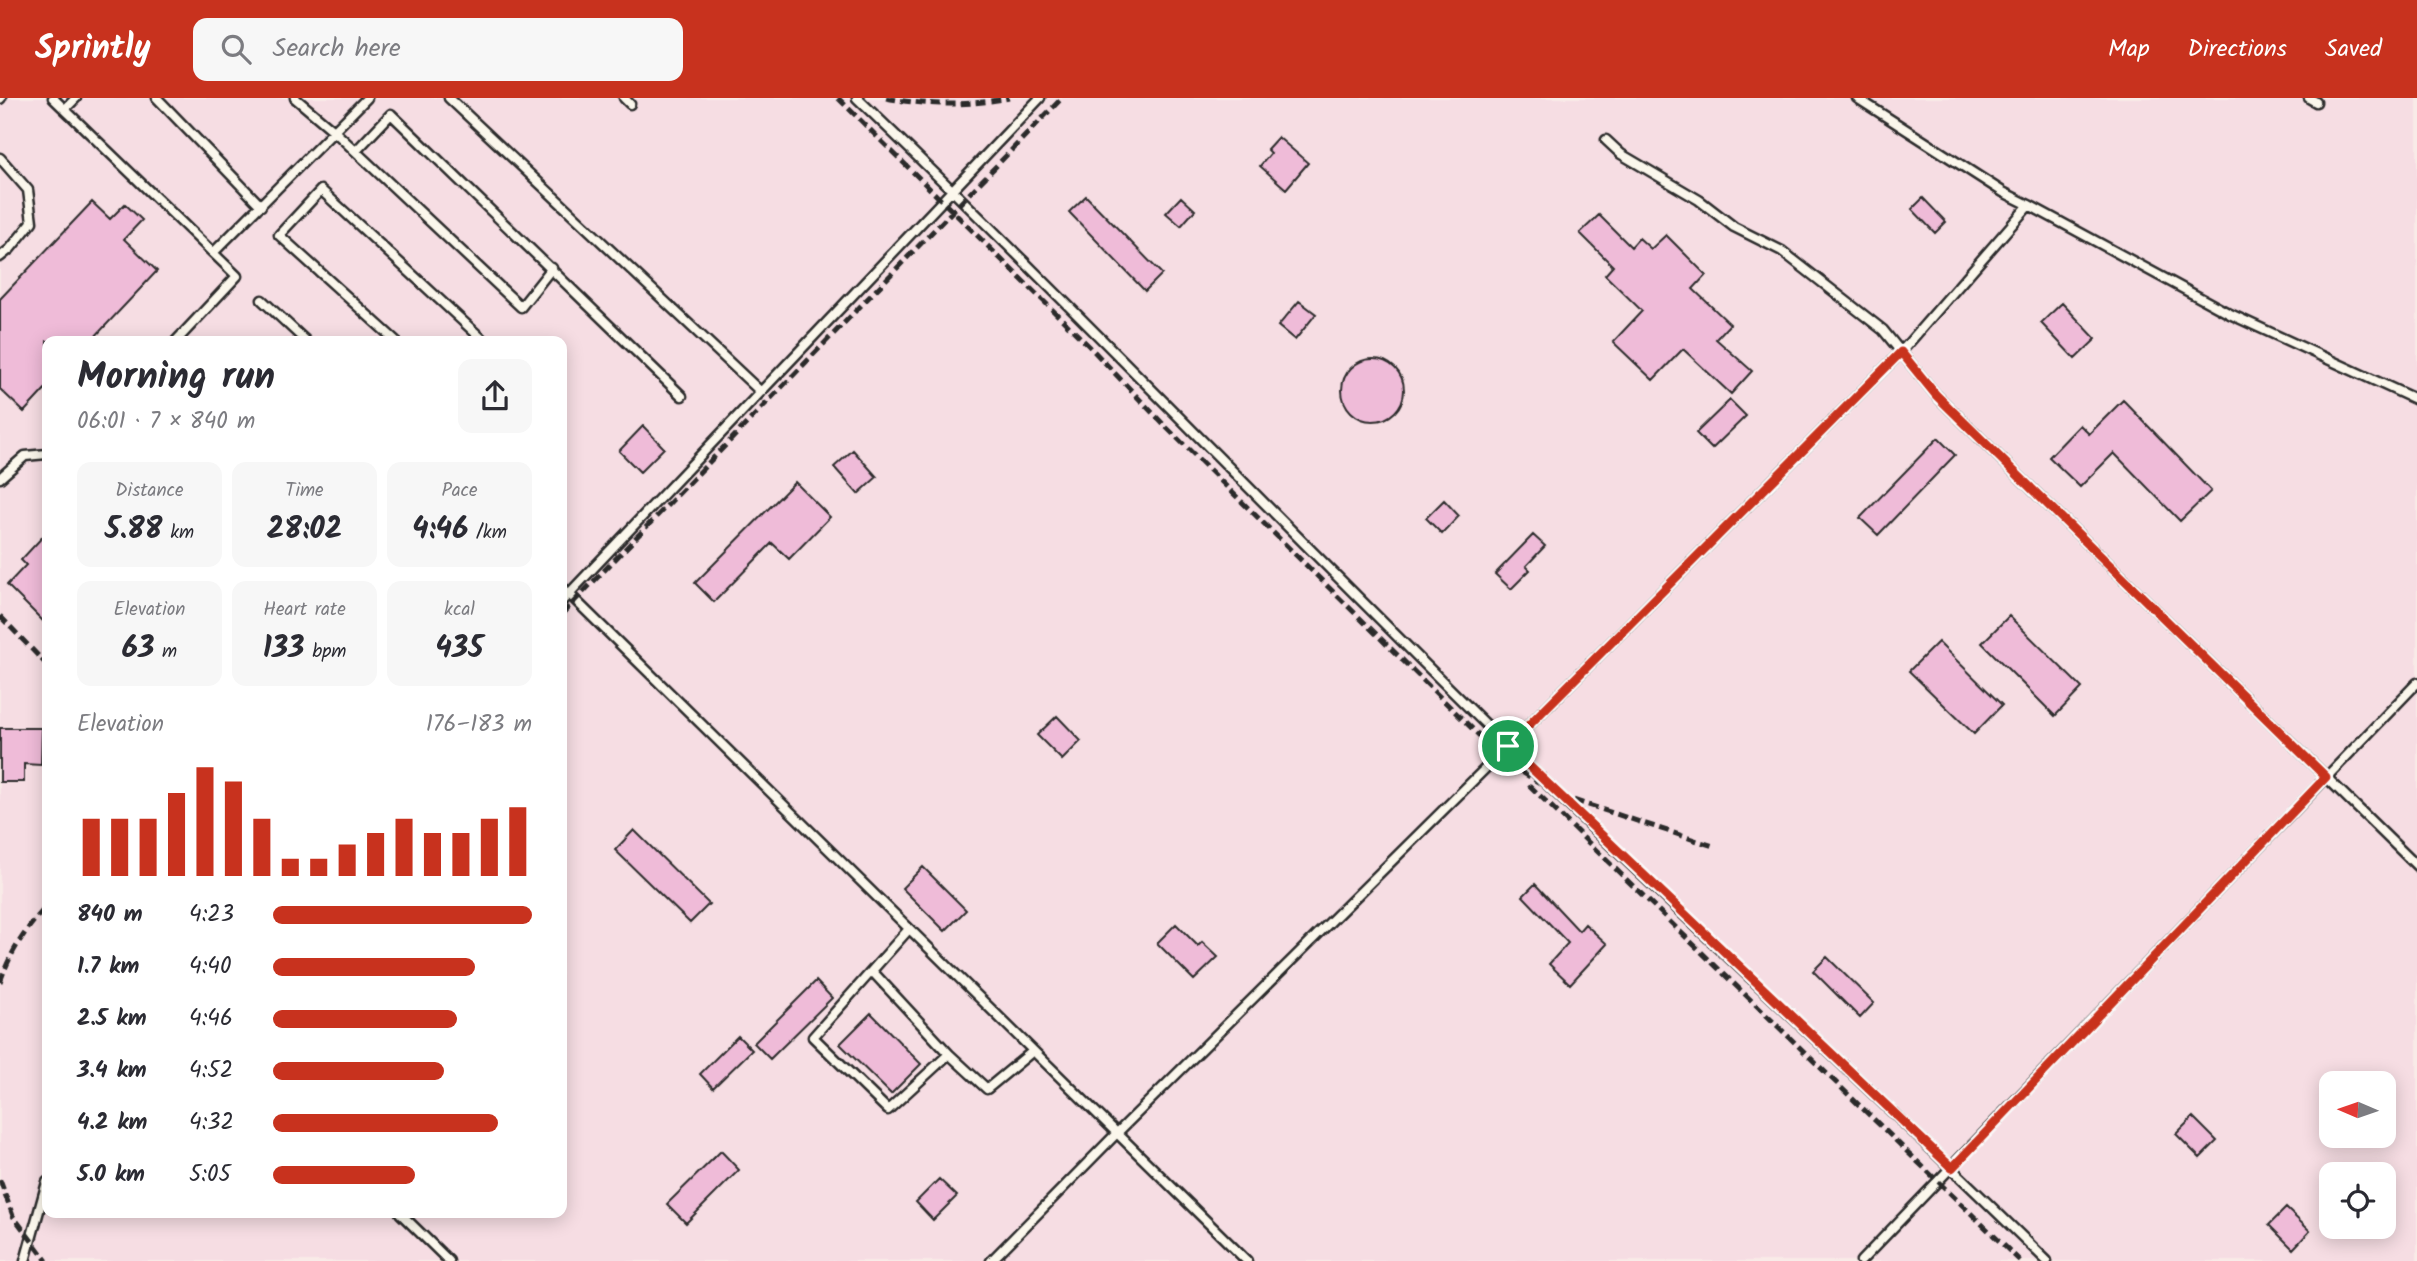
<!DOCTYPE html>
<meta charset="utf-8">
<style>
:root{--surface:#fff;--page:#f7f7f7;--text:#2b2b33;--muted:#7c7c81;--accent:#c8321e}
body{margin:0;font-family:Kalam,sans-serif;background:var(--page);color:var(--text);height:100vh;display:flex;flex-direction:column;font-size:26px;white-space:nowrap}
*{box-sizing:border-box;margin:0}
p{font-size:23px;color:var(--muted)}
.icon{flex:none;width:38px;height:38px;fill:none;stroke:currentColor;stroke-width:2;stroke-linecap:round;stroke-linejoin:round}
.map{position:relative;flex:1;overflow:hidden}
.drawer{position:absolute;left:42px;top:238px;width:525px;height:882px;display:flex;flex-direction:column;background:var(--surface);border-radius:14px;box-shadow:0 4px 18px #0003}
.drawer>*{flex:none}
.needle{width:46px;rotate:272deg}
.buttons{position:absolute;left:2319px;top:973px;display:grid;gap:14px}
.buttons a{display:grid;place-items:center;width:77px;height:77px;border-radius:14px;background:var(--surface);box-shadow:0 4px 18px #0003;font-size:35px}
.pin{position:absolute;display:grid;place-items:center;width:60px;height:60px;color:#fff;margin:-30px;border:4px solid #fff;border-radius:50%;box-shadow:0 2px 7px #0007}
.round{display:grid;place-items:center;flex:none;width:74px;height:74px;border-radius:14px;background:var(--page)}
.summary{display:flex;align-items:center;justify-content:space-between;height:119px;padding:0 35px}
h1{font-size:38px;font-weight:600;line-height:52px}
.figures{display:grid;grid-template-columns:repeat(3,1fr);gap:10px;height:119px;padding:7px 35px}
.figures div{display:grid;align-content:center;border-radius:14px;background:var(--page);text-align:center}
.figures b{font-size:30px;font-weight:600}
.figures small{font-size:19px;font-weight:400}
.figures p{font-size:19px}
.chart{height:196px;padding:14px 35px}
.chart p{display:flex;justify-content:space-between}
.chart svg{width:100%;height:126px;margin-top:7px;stroke:var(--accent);stroke-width:6}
ul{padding:0 35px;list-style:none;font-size:23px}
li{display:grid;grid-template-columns:112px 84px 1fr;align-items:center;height:52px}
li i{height:18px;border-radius:9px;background:var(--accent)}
header{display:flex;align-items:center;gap:42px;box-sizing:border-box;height:98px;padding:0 35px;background:var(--accent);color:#fff}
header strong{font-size:33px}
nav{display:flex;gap:38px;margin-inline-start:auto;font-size:24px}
.search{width:490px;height:63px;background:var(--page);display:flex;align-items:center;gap:18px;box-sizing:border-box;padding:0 24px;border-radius:14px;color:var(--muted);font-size:26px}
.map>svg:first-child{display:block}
</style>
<header>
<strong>Sprintly</strong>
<div class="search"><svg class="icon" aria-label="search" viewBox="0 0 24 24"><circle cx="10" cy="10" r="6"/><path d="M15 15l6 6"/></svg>Search here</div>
<nav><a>Map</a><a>Directions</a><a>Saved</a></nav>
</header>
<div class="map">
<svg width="2417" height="1163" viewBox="0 0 2417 1163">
<rect width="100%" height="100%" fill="#f9ebe8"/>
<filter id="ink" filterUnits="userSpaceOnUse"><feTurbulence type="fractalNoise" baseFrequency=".0143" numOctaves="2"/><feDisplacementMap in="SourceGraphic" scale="14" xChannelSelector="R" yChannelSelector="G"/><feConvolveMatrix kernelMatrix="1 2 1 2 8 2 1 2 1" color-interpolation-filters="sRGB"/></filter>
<g filter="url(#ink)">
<!-- built -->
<path fill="#f6dde3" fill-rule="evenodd" d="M0 0H2417V1163H0ZM47 243H562V1115H47ZM2331 985H2384V1038H2331ZM2331 1076H2384V1129H2331Z"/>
<!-- building -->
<path fill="#efbbd8" stroke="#2b2b2b" stroke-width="2" d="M1278 39 1308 65 1286 91 1260 68 1271 55 1267 51Z
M1086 98 1162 176 1145 193 1069 114Z
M1181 99 1195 112 1181 128 1166 115Z
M1923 100 1946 124 1935 135 1912 111Z
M92 104 110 121 125 106 142 122 124 141 157 173 91 243H47V289L24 314 0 291V201Z
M1599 117 1631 149 1639 140 1651 151 1666 137 1706 177 1693 191 1730 226 1716 241 1752 273 1731 296 1683 251 1653 282 1613 244 1642 213 1605 177 1613 168 1580 135Z
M1299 203 1316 216 1295 242 1278 228Z
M2062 205 2096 241 2075 261 2041 225Z
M1342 292a31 31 0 1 1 62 0a31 31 0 1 1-62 0Z
M1730 302 1746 318 1712 351 1696 335Z
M2123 302 2211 393 2180 423 2114 355 2080 389 2049 359 2080 327 2089 336Z
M643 328 664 350 640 374 619 353Z
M1938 340 1955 357 1878 437 1860 420Z
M853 352 877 379 858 396 834 369Z
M795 384 830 419 789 461 772 445 714 504 695 485Z
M1444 402 1459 418 1442 436 1426 420Z
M47 434V527L7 487 26 467 21 462Z
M1533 437 1545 448 1526 468 1530 472 1511 491 1495 476Z
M2009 518 2082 590 2055 618 1982 545Z
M1938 544 2002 607 1974 636 1909 573Z
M1057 618 1081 643 1062 662 1037 637Z
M0 630H42L41 667 24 666V684H0Z
M634 732 709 806 690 825 615 752Z
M923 769 966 812 945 833 902 790Z
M1535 786 1579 833 1585 826 1607 846 1570 886 1549 866 1568 845 1523 798Z
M1176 826 1198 848 1202 844 1218 859 1194 882 1157 845Z
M1827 859 1874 905 1860 920 1813 873Z
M816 883 832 900 770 961 754 945Z
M871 915 921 966 891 996 840 946Z
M738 938 752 952 713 990 700 976Z
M2193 1019 2217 1043 2200 1060 2176 1036Z
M721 1053 739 1072 686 1125 667 1106Z
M939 1081 957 1098 933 1122 916 1104Z
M2286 1110 2310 1133 2293 1151 2269 1127Z"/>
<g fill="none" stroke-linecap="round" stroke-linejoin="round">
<defs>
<path id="service" d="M53 0 237 178 176 243
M157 0 261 108
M295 0 334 33 521 209 552 170
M449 0 761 294
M624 0 630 6
M857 0C1078 212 1290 435 1509 649 1686 822 1870 989 2047 1163
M1857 0 2003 94 2029 107 2230 216 2417 302
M2309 0 2316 4
M0 1 1 0
M65 11 76 0
M1606 42 1621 56 1699 102 1734 129 1782 153 1883 232 1936 297 2417 768
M356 53 391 16 682 298
M0 60 28 92 32 124 10 151 0 159
M213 155 367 0
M262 202 306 243
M396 243 279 137 321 92 481 240 478 243
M0 380 25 358 47 356
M562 489 1247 1163
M562 503 1040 0
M909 831 813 939 888 1012 949 956
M872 873 949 956 987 991 1033 953
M400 1115 449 1163
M25 1163 47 1084
M991 1163 1117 1035 1508 648 1901 254 2029 107
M1861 1163 2417 585"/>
</defs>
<!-- service casing -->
<use href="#service" stroke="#2b2b2b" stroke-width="13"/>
<!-- service -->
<use href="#service" stroke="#fbf7ec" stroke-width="8"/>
<!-- rail -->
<path stroke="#2b2b2b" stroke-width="5" stroke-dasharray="10 5" stroke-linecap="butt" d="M838 0 1089 248 1165 328 1507 665 1561 698 1713 748
M886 0C928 8 967 8 1009 0
M562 516 1062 0
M0 518 47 567
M1529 687 2020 1163
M0 884C10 855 26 830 47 808
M0 1082 13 1118 47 1163"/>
</g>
</g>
<g fill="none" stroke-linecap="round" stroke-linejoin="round" filter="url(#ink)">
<defs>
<path id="route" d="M1901 254 1936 297 2326 679 1952 1070 1508 648Z"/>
</defs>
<!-- route casing -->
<use href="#route" stroke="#fff" stroke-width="14"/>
<!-- route -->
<use href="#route" stroke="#c8321e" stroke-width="9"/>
</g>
</svg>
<div class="buttons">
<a><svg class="needle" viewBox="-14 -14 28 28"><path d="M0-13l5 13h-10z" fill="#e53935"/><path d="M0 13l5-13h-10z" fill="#7c7c81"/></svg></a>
<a><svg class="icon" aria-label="locate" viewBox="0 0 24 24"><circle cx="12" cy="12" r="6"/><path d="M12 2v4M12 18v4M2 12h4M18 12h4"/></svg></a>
</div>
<div class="pin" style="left:1508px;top:648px;background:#1e9e55"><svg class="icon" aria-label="arrive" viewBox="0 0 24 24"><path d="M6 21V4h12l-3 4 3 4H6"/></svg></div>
<section class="drawer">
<div class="summary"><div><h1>Morning run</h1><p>06:01 · 7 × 840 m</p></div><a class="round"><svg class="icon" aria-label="share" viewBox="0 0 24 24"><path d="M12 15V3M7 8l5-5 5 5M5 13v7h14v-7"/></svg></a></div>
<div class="figures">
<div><p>Distance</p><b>5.88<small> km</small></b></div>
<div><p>Time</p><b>28:02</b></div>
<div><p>Pace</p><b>4:46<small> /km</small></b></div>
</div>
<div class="figures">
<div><p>Elevation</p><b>63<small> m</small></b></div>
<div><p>Heart rate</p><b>133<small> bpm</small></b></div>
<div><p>kcal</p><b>435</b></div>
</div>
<div class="chart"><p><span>Elevation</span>176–183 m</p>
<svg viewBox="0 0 160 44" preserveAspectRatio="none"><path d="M5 44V24M15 44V24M25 44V24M35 44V15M45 44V6M55 44V11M65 44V24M75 44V38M85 44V38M95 44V33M105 44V29M115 44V24M125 44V29M135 44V29M145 44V24M155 44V20"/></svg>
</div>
<ul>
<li><b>840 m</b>4:23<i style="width:100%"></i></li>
<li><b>1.7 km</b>4:40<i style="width:78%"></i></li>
<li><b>2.5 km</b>4:46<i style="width:71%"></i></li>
<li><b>3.4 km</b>4:52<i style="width:66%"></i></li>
<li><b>4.2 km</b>4:32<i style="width:87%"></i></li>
<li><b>5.0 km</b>5:05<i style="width:55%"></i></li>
</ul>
</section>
</div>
